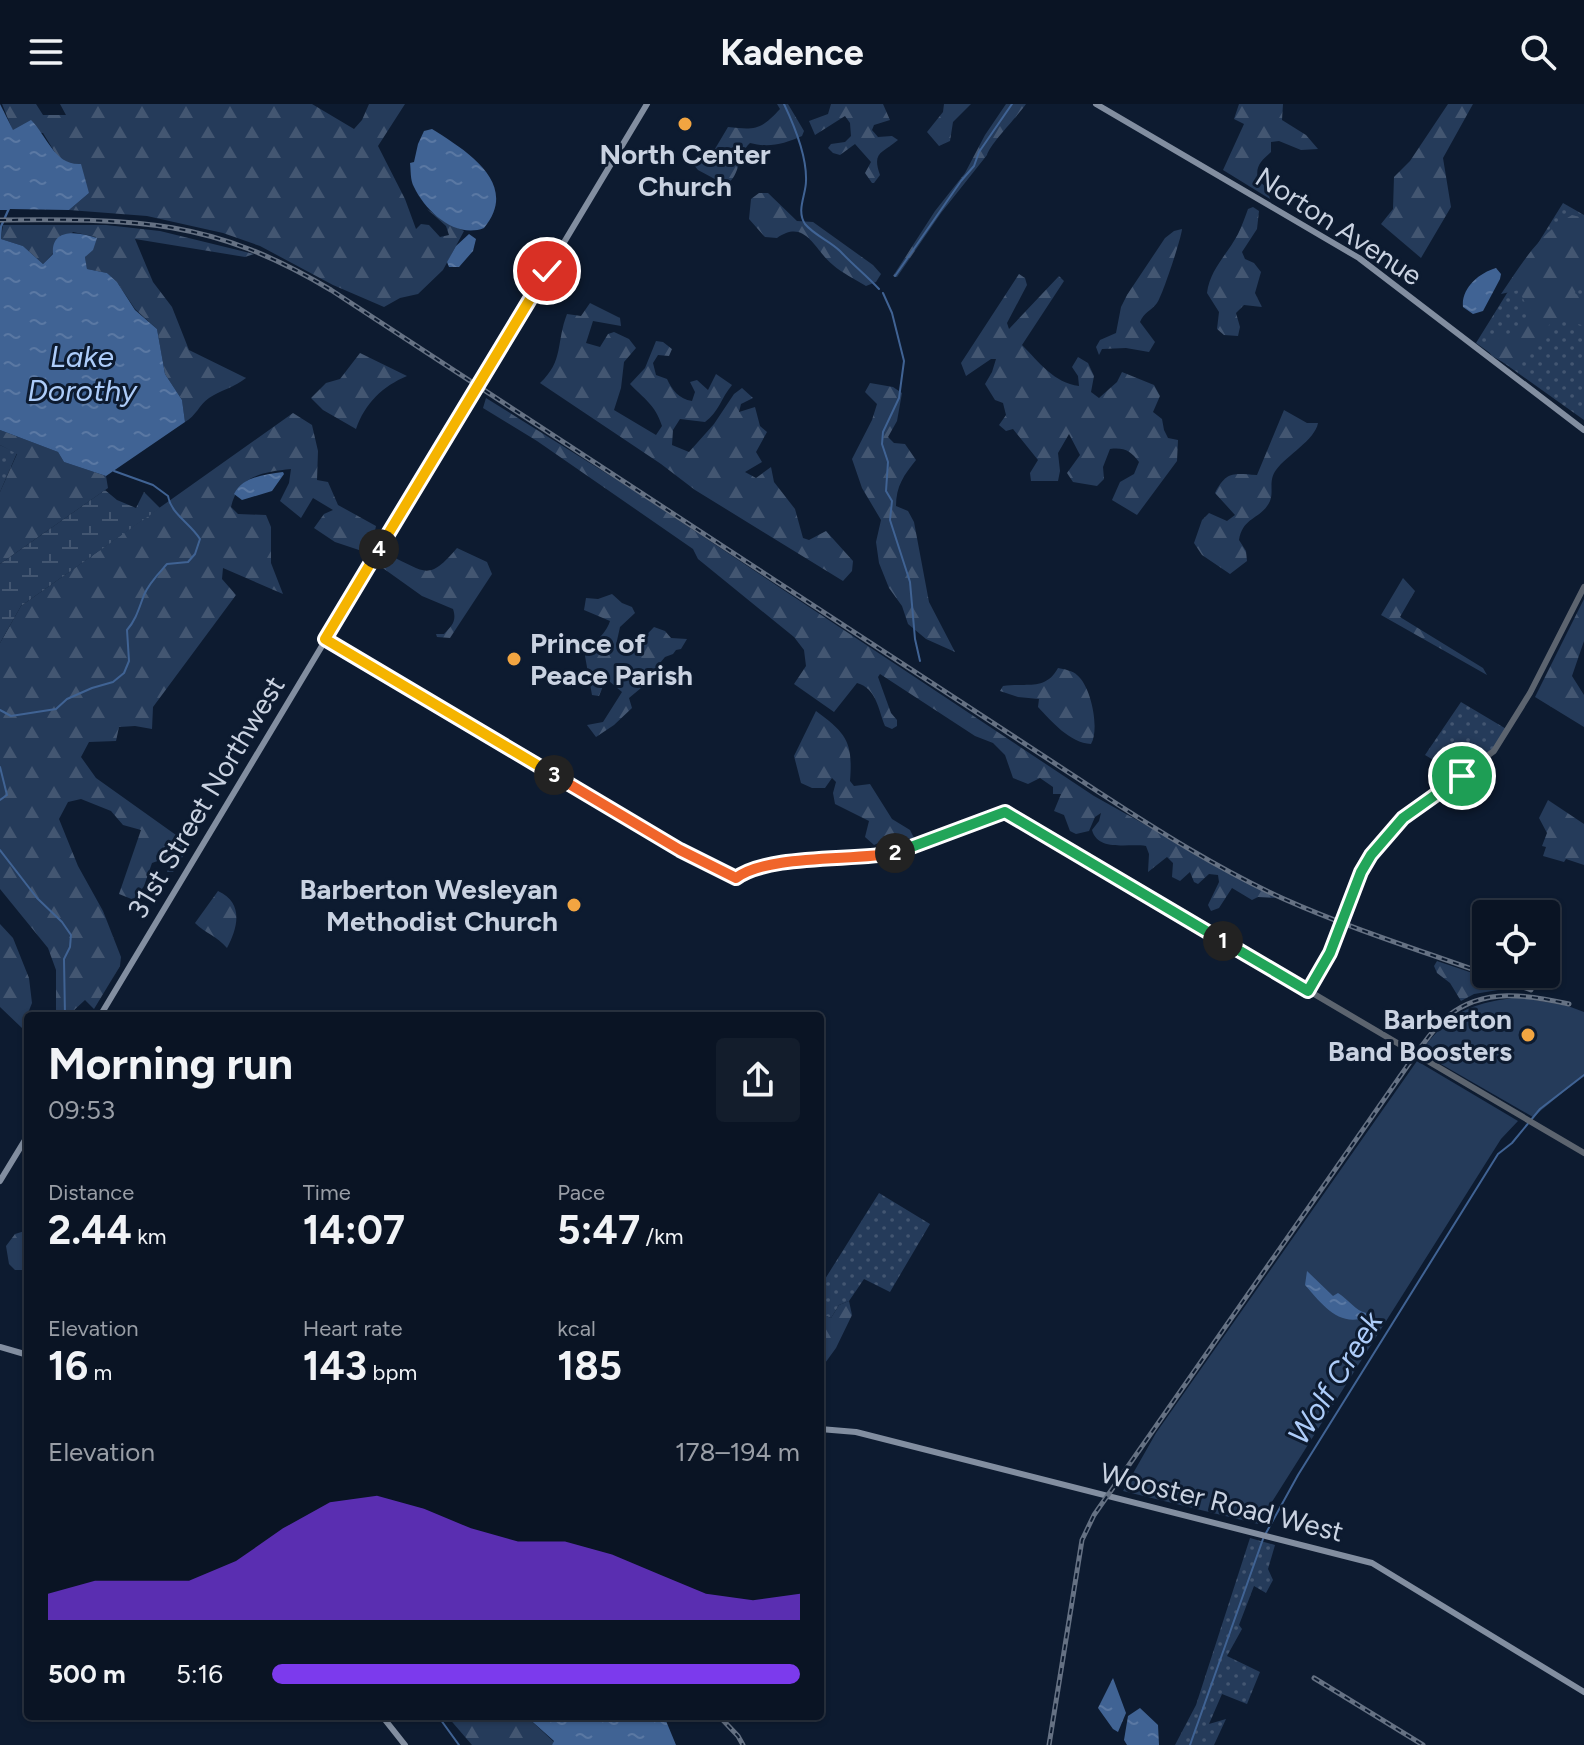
<!DOCTYPE html>
<meta charset="utf-8">
<style>
:root{--surface:#0a1424;--page:#131d2c;--text:#f1f3f6;--muted:#999ea6;--line:#2a3341;--accent:#7c3aed}
body{margin:0;font-family:Figtree,sans-serif;background:var(--page);color:var(--text);height:100vh;display:flex;flex-direction:column;font-size:30px;white-space:nowrap}
*{box-sizing:border-box;margin:0}
p{font-size:26px;color:var(--muted)}
.icon{flex:none;width:44px;height:44px;fill:none;stroke:currentColor;stroke-width:2;stroke-linecap:round;stroke-linejoin:round}
.map{position:relative;flex:1;overflow:hidden}
.sheet{position:absolute;left:24px;top:908px;width:800px;height:708px;display:flex;flex-direction:column;background:var(--surface);border-radius:8px;box-shadow:0 2px 6px #0004,0 0 0 2px var(--line)}
.sheet>*{flex:none}
.fabs{position:absolute;left:1472px;top:796px;display:grid;gap:16px}
.fabs a{display:grid;place-items:center;width:88px;height:88px;border-radius:8px;background:var(--surface);box-shadow:0 2px 6px #0004,0 0 0 2px var(--line);font-size:40px}
.pin{position:absolute;display:grid;place-items:center;width:68px;height:68px;color:#fff;margin:-34px;border:4px solid #fff;border-radius:50%;box-shadow:0 2px 8px #0007}
.km{position:absolute;width:40px;height:40px;margin:-20px;border-radius:50%;background:#222;color:#fff;font-size:22px;line-height:40px;text-align:center}
.round{display:grid;place-items:center;flex:none;width:84px;height:84px;border-radius:8px;background:var(--page)}
.head{display:flex;align-items:center;justify-content:space-between;height:136px;padding:0 24px}
h1{font-size:44px;font-weight:700;line-height:60px}
.stats{display:grid;grid-template-columns:repeat(3,1fr);gap:12px;height:136px;padding:8px 24px}
.stats div{display:grid;align-content:center}
.stats b{font-size:40px;font-weight:700}
.stats small{font-size:22px;font-weight:400}
.stats p{font-size:22px}
.chart{height:224px;padding:16px 24px}
.chart p{display:flex;justify-content:space-between}
.chart svg{width:100%;height:144px;margin-top:8px;fill:var(--accent);opacity:.7}
ul{padding:0 24px;list-style:none;font-size:26px}
li{display:grid;grid-template-columns:128px 96px 1fr;align-items:center;height:60px}
li i{height:20px;border-radius:10px;background:var(--accent)}
header{display:flex;justify-content:space-between;align-items:center;height:104px;padding:0 24px;background:var(--surface);font-size:36px;font-weight:700}
.map>svg:first-child{display:block}
</style>
<header><svg class="icon" aria-label="menu" viewBox="0 0 24 24"><path d="M4 6h16M4 12h16M4 18h16"/></svg>Kadence<svg class="icon" aria-label="search" viewBox="0 0 24 24"><circle cx="10" cy="10" r="6"/><path d="M15 15l6 6"/></svg></header>
<div class="map">
<svg width="1584" height="1641" viewBox="0 0 1584 1641">
<defs>
<pattern id="grass-dots" width="8" height="8" patternUnits="userSpaceOnUse" patternTransform="scale(2)"><rect width="8" height="8" fill="#253b5a"/><path d="M2 2h.1M6 6h.1" fill="none" stroke="#435671" stroke-width="1.8" stroke-linecap="round"/></pattern>
<pattern id="forest-firs" width="22" height="20" patternUnits="userSpaceOnUse" patternTransform="scale(2)"><rect width="22" height="20" fill="#253b5a"/><path d="M5 1l3.5 6h-7zM16 11l3.5 6h-7z" fill="#435671"/></pattern>
<pattern id="wetland-marsh" width="20" height="14" patternUnits="userSpaceOnUse" patternTransform="scale(2)"><rect width="20" height="14" fill="#253b5a"/><path d="M1 5h8M5 5V1M11 12h8M15 12V8" fill="none" stroke="#435671"/></pattern>
<pattern id="water-ripples" width="26" height="14" patternUnits="userSpaceOnUse" patternTransform="scale(2)"><rect width="26" height="14" fill="#406394"/><path d="M2 4q2-2 4 0t4 0M15 11q2-2 4 0t4 0" fill="none" stroke="#5a78a3"/></pattern>
</defs>
<rect width="100%" height="100%" fill="#0d1b30"/>
<!-- grass -->
<path fill="url(#grass-dots)" d="M1563 99 1584 111V316L1476 239Z
M0 341 17 349 0 388Z
M1461 598 1508 626 1493 646 1460 672 1425 651Z
M879 1089 930 1120 890 1188 864 1175 849 1197 839 1201 831 1214 820 1209V1183Z
M1250 1434 1275 1441 1268 1465 1273 1476 1266 1489 1254 1482 1239 1521 1242 1525 1227 1552 1260 1568 1247 1600 1222 1590 1209 1620 1226 1615 1214 1641H1175L1196 1601Z"/>
<!-- forest -->
<path fill="url(#forest-firs)" d="M2 0H36L43 11H66L60 0H312L354 25 362 16 369 0H405L378 42 405 95 416 125 421 120 429 121 440 133 449 131 446 122 427 105 444 117 464 127 443 166 418 190 400 194 384 203 333 181 260 142 223 129 147 112 69 106 89 89 71 61 59 55 43 29 13 27Z
M777 0H788L804 27 802 32C784 40 769 44 750 39 737 51 741 71 726 81L698 66 693 60 696 55 706 60 728 23C755 26 761 26 780 5Z
M831 0H883L890 16 874 21 872 26 878 33 892 32 898 36C881 50 872 48 880 71L874 79H872L865 69 871 58 855 40 840 51 833 49 828 44 831 40 845 38 851 32 850 19 845 12 815 31 809 17 828 10Z
M944 0H971L953 18 950 37 939 42 927 28 943 8Z
M1006 0H1026C1017 13 990 40 987 51L941 109 897 173 893 172 935 107 965 69 985 31Z
M1239 0H1283L1282 16 1306 31 1318 45 1301 46 1279 37 1271 38V48C1261 57 1255 62 1258 76L1267 84 1270 95 1223 66 1244 20 1234 15Z
M1448 0H1473L1443 54 1451 103 1421 154 1381 120 1393 105 1394 73 1410 57Z
M759 89H768L797 117 813 118 873 161 881 170 876 178 866 182C855 175 842 169 833 161 814 146 806 114 777 134L765 133 749 115 751 95Z
M1253 103 1259 107 1257 125 1242 148 1245 155 1254 159 1261 168 1255 189 1262 203 1244 201 1236 209 1240 223 1238 232 1224 231 1217 225 1219 208 1207 189C1210 165 1227 151 1238 130 1242 122 1245 113 1248 105Z
M1572 111 1584 114V172L1575 189 1584 196V222C1544 208 1553 221 1532 246 1526 253 1517 257 1510 262L1492 252 1487 245 1500 233 1524 224 1523 215 1537 211 1527 203 1519 186 1501 190C1522 159 1539 130 1572 111Z
M3 121H106L160 127 254 150 245 153 135 135 153 178 172 203 189 246 246 274C235 283 221 286 209 294 199 301 196 312 185 318L182 296 165 270 157 225 135 205 117 178 107 169 87 165 85 153 96 133 73 128 43 160 23 142 1 135Z
M1182 125C1182 132 1162 193 1157 199 1151 207 1144 208 1140 218L1155 238 1149 248 1126 244 1102 245 1099 251 1096 243 1100 236 1116 229 1121 203 1127 191 1165 134 1174 127Z
M1019 170 1025 174 1027 181 1007 219 1009 225 1059 172 1064 177 1022 241C1039 258 1054 279 1079 282L1078 272 1072 263 1078 253 1088 259 1094 272 1091 288 1099 294 1117 278 1122 268 1154 281 1160 292 1153 308 1162 315 1164 326 1168 334 1178 336 1177 357 1137 411 1112 396 1120 378 1134 370 1139 358C1131 347 1124 343 1110 345L1103 363 1104 375 1097 382 1073 378 1067 369 1080 351 1069 330 1058 349 1060 367 1058 377H1031L1030 369 1038 356 1013 325 1006 327 999 321 1006 311 1003 299 995 296 985 280 992 268 996 255H991L966 272 961 259Z
M590 199 620 214 621 222 593 217 586 239 600 243 608 230 614 228 629 235 636 244 624 258 621 284 614 306 656 331 662 322C655 300 644 295 630 280L645 264 656 237 663 238 672 245 669 252 658 251 653 259 656 271 667 275C672 286 679 295 692 297L695 288 690 278 697 276 708 286 716 270 732 281C721 294 719 308 705 318L680 315 673 326 672 341 689 348 714 320 734 290 742 284 753 294 741 300 739 308 755 303 760 322 767 328 756 348 762 358 745 368 756 374 771 363 774 378 795 405 803 434 809 436 826 427 853 457 852 467 843 477 695 386 661 360 540 279C564 257 556 238 567 210L581 212Z
M360 249 407 272C383 282 365 299 356 325L323 306 311 294 326 279 340 275Z
M870 279 893 283 902 289 897 317 888 333 894 339 905 340 916 356C904 371 896 382 896 402L908 407 914 418 929 498 955 548 926 535 908 520 902 502 889 484 879 459 876 438 881 416 862 384 852 355 872 316 877 300 865 288Z
M486 294 633 386 1094 692 1276 794 1258 793 1252 796 1232 784 1219 804 1211 807 1208 801 1219 778 1218 771 1209 770 1198 780 1194 778 1190 768 1180 777 1172 773 1173 759 1167 753 1148 768 1149 750 1146 742C1128 739 1098 748 1092 726L1099 717 1101 709 1095 713 1089 727 1076 730 1070 727 1064 711 1054 707 1061 690H1053V683L1040 674 1028 680 1013 674 1005 651 993 639 975 632 880 570 878 573 891 609 897 616V622L892 625 885 622C878 605 877 585 857 579L834 608 794 580 806 562 804 546 794 533 698 455 693 445 537 337 483 304Z
M1284 306 1307 319H1318C1315 336 1287 351 1276 366 1268 377 1274 387 1270 397 1261 416 1243 412 1239 436L1246 447 1247 457 1230 470 1202 451 1194 439 1202 416 1209 409 1227 417 1235 411 1215 389C1227 366 1234 370 1257 371Z
M293 309 312 321 318 347 317 376 328 378 338 401 376 422 372 441 362 447 335 438 314 424 324 410 333 406 313 394 301 414 280 397 289 379 291 365C262 368 238 372 231 403L238 410 266 411 271 423V459L283 490 223 464 222 475 236 491 153 603 152 625 135 622 119 623 116 637 89 638 81 653 96 674 190 741 173 768H167L171 758 166 754 152 759 144 782 134 796 119 790 141 726 123 721 111 707 81 695 68 698 59 715 78 762 103 807 121 853 120 862 94 905 85 896 72 908 73 912H56V866L48 844 0 785V539L21 502Z
M0 326 58 348 64 358 106 372 108 384 0 460V388L17 350 0 341Z
M457 444 487 458 492 470 450 534 437 533 436 530H444C452 522 457 517 453 505L422 492 380 462 389 451C426 468 428 478 457 444Z
M1403 474 1415 487 1400 513 1483 564 1487 571 1381 511Z
M612 490 622 499 632 503 635 509 620 523 616 541 621 545 632 542 641 545 639 539 654 523 665 527 671 534 687 535 681 545 676 546 673 550 665 553 654 566 657 570 645 577 641 584 629 594 632 604 614 621 596 633 587 621 603 618 622 588 609 577 603 582 599 592 592 591 585 552C591 538 605 533 610 517L584 506 586 494 598 495Z
M1584 495V537L1572 572 1584 591V623L1535 593Z
M1058 564C1064 565 1073 567 1077 571 1091 582 1100 625 1091 640 1070 639 1051 617 1038 603L1039 595 1018 593 1000 587 1003 582C1025 578 1045 588 1058 564Z
M816 607C847 630 853 638 850 677L854 682 870 680 892 715 910 726 914 734 910 738 887 735 874 741 865 733 869 717 835 700 833 689 836 678 832 674 825 684H812L801 679 794 652Z
M1548 696 1584 720V761L1566 755 1564 758 1543 752 1546 743 1542 742 1547 729 1539 714Z
M218 787C244 799 238 823 227 844 217 832 205 829 195 819Z
M0 820 13 834 29 874 32 899 22 924 0 903Z
M1437 857 1505 880 1504 885 1474 890 1461 897 1450 879 1437 869 1434 862Z
M28 1126V1166H15L9 1160 6 1142 15 1130Z
M849 1197 852 1211 836 1244 820 1266V1209L831 1214 839 1201Z
M447 1612H526L554 1638 552 1641H472Z"/>
<!-- wetland -->
<path fill="url(#wetland-marsh)" d="M105 386 117 396 136 404 144 388 160 404 21 502 0 539V460Z"/>
<!-- park -->
<path fill="#253b5a" d="M1519 893 1568 902 1584 908V971L1533 1013 1420 948C1452 907 1468 900 1519 893Z
M1417 957 1518 1017 1501 1035 1258 1420 1123 1387 1156 1329Z"/>
<!-- water -->
<path fill="url(#water-ripples)" d="M0 0 13 26 31 16C47 32 55 62 81 60L89 89 69 106 10 105 2 123 1 135 23 142 43 160 53 150C51 123 79 128 97 134L93 146 85 153 87 165 107 169 117 178 135 206 157 225 165 270 182 296 185 318 106 372 64 358 58 348 0 326V122L7 106H0Z
M432 25C465 46 521 79 484 124 456 135 426 108 414 83 410 76 411 66 410 59L414 58 418 40 424 27Z
M469 130 476 135 473 147 459 163H449L447 158 456 142Z
M1496 164 1501 170 1500 175 1483 207 1473 210 1463 203C1461 184 1479 169 1496 164Z
M283 368 284 370 272 387 242 396 234 390C243 372 264 371 283 368Z
M1307 1167 1333 1192 1338 1189C1348 1195 1356 1207 1366 1209V1213C1339 1224 1321 1199 1305 1181Z
M1113 1574 1126 1609 1118 1628 1113 1625 1098 1604Z
M1140 1604 1158 1621 1159 1641H1127L1124 1636 1128 1612Z
M526 1612H664L676 1641H552L554 1637Z"/>
<g fill="none" stroke-linecap="round" stroke-linejoin="round">
<!-- stream -->
<path stroke="#406394" stroke-width="2" d="M784 0C795 23 807 52 806 77 806 91 796 106 805 120 814 131 830 137 840 147 853 161 866 171 879 185
M895 172 961 77 974 62 979 48 1012 0
M883 189 892 209 904 257 899 294 883 328 882 340 888 358 886 387 892 397 890 416 910 478 915 535 920 557
M0 606 11 612 56 605 67 595 92 584 113 578 124 569 129 557 127 526C136 516 139 504 144 491 149 479 159 469 167 460L188 458 195 450 200 435C190 419 171 410 168 392L153 381 114 367
M0 663 7 691 0 696
M0 746 37 794 62 818 71 831 70 843 64 855 65 912
M1266 1429 1298 1371 1498 1050 1512 1039 1540 1005 1584 971
M438 1612 459 1641
M1190 1641 1263 1435"/>
<!-- tertiary -->
<path stroke="#5c646f" stroke-width="6" d="M325 535 680 746 736 774C767 752 849 756 888 750 926 744 969 722 1005 708L1584 1049
M1308 887 1330 849 1361 768 1371 751 1403 714 1494 647 1530 589 1584 483"/>
<!-- secondary -->
<path stroke="#828ea0" stroke-width="6" d="M1096 0 1359 154 1584 326
M100 912 647 0
M0 1077 28 1031
M0 1243 28 1251
M820 1325 856 1328 1372 1459 1584 1588
M382 1612 405 1641"/>
<defs>
<path id="rail" d="M0 116C135 115 211 114 331 186L1097 687C1157 726 1218 765 1284 795 1349 824 1419 846 1486 870
M1487 870 1531 886
M1314 1574 1423 1641
M719 1612 738 1632 743 1641
M1049 1641 1082 1436 1094 1411 1415 951C1425 938 1435 922 1448 912 1484 883 1529 891 1569 900"/>
</defs>
<!-- rail casing -->
<use href="#rail" stroke="#657183" stroke-width="5"/>
<!-- rail -->
<use href="#rail" stroke="#0d1b30" stroke-width="2" stroke-dasharray="6" stroke-linecap="butt"/>
</g>
<g fill="none" stroke-linecap="round" stroke-linejoin="round">
<defs>
<path id="split-1" d="M1223 837 1308 887 1330 849 1361 768 1371 751 1403 714 1462 672"/>
<path id="split-2" d="M895 749 1005 708 1223 837"/>
<path id="split-3" d="M554 671 680 746 736 774C768 750 853 757 895 749"/>
<path id="split-4" d="M379 445 325 535 554 671"/>
<path id="split-5" d="M379 445 547 167"/>
</defs>
<!-- split-1 casing -->
<use href="#split-1" stroke="#fff" stroke-width="16"/>
<!-- split-2 casing -->
<use href="#split-2" stroke="#fff" stroke-width="16"/>
<!-- split-3 casing -->
<use href="#split-3" stroke="#fff" stroke-width="16"/>
<!-- split-4 casing -->
<use href="#split-4" stroke="#fff" stroke-width="16"/>
<!-- split-5 casing -->
<use href="#split-5" stroke="#fff" stroke-width="16"/>
<!-- split-1 -->
<use href="#split-1" stroke="#22a559" stroke-width="10"/>
<!-- split-2 -->
<use href="#split-2" stroke="#22a559" stroke-width="10"/>
<!-- split-3 -->
<use href="#split-3" stroke="#f0652b" stroke-width="10"/>
<!-- split-4 -->
<use href="#split-4" stroke="#f5b400" stroke-width="10"/>
<!-- split-5 -->
<use href="#split-5" stroke="#f5b400" stroke-width="10"/>
</g>
<!-- markers -->
<g fill="#f2a541" stroke="#0d1b30" stroke-width="3">
<circle cx="685" cy="20" r="8"/>
<circle cx="514" cy="555" r="8"/>
<circle cx="574" cy="801" r="8"/>
<circle cx="1528" cy="931" r="8"/>
</g>
<g text-anchor="middle" dominant-baseline="central" stroke-width="6" stroke-linejoin="round" paint-order="stroke">
<!-- poi labels -->
<g font-size="28" font-weight="bold" fill="#c9d2e1" stroke="#0d1b30" text-anchor="end">
<text x="685" y="50" text-anchor="middle">North Center<tspan x="685" dy="32">Church</tspan></text>
<text x="530" y="539" text-anchor="start">Prince of<tspan x="530" dy="32">Peace Parish</tspan></text>
<text x="558" y="785">Barberton Wesleyan<tspan x="558" dy="32">Methodist Church</tspan></text>
<text x="1512" y="915">Barberton<tspan x="1512" dy="32">Band Boosters</tspan></text>
</g>
<!-- street labels -->
<g font-size="28" fill="#c9d2e1" stroke="#0d1b30">
<text transform="translate(1339 122) rotate(33)">Norton Avenue</text>
<text transform="translate(206 693) rotate(-59)">31st Street Northwest</text>
<text transform="translate(1222 1398) rotate(14)">Wooster Road West</text>
</g>
<!-- water labels -->
<g font-size="30" font-style="italic" fill="#adccf9" stroke="#0d1b30">
<text x="82" y="252">Lake<tspan x="82" dy="34">Dorothy</tspan></text>
<text transform="translate(1335 1274) rotate(-58)">Wolf Creek</text>
</g>
</g>
</svg>
<div class="fabs">
<a><svg class="icon" aria-label="locate" viewBox="0 0 24 24"><circle cx="12" cy="12" r="6"/><path d="M12 2v4M12 18v4M2 12h4M18 12h4"/></svg></a>
</div>
<div class="pin" style="left:1462px;top:672px;background:#1e9e55"><svg class="icon" aria-label="arrive" viewBox="0 0 24 24"><path d="M6 21V4h12l-3 4 3 4H6"/></svg></div>
<div class="pin" style="left:547px;top:167px;background:#d93025"><svg class="icon" aria-label="check" viewBox="0 0 24 24"><path d="M5 12l5 5 9-10"/></svg></div>
<b class="km" style="left:1223px;top:837px">1</b>
<b class="km" style="left:895px;top:749px">2</b>
<b class="km" style="left:554px;top:671px">3</b>
<b class="km" style="left:379px;top:445px">4</b>
<section class="sheet">
<div class="head"><div><h1>Morning run</h1><p>09:53</p></div><a class="round"><svg class="icon" aria-label="share" viewBox="0 0 24 24"><path d="M12 15V3M7 8l5-5 5 5M5 13v7h14v-7"/></svg></a></div>
<div class="stats">
<div><p>Distance</p><b>2.44<small> km</small></b></div>
<div><p>Time</p><b>14:07</b></div>
<div><p>Pace</p><b>5:47<small> /km</small></b></div>
</div>
<div class="stats">
<div><p>Elevation</p><b>16<small> m</small></b></div>
<div><p>Heart rate</p><b>143<small> bpm</small></b></div>
<div><p>kcal</p><b>185</b></div>
</div>
<div class="chart"><p><span>Elevation</span>178–194 m</p>
<svg viewBox="0 0 160 44" preserveAspectRatio="none"><path d="M0 44V36L10 32L20 32L30 32L40 26L50 16L60 8L70 6L80 10L90 16L100 20L110 20L120 24L130 30L140 36L150 38L160 36V44z"/></svg>
</div>
<ul>
<li><b>500 m</b>5:16<i style="width:100%"></i></li>
</ul>
</section>
</div>
